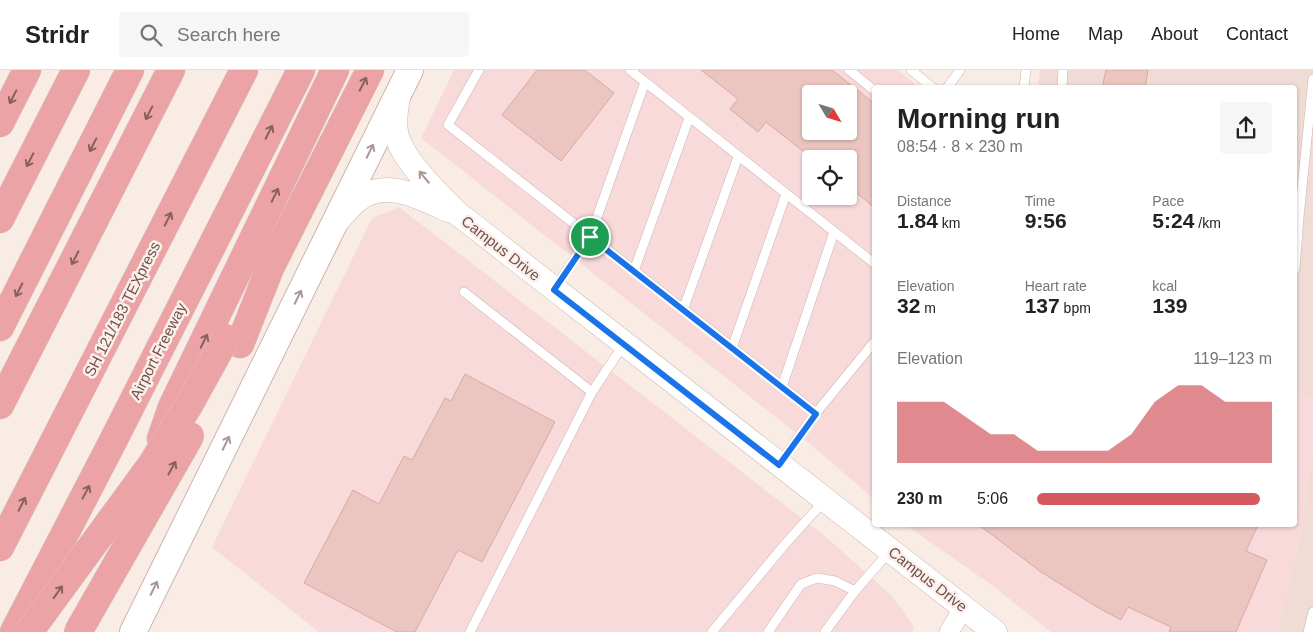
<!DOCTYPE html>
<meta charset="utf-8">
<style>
:root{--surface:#fff;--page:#f6f6f6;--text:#222;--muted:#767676;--line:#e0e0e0;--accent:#d45961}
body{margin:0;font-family:Arial,sans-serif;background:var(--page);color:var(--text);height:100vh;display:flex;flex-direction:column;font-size:19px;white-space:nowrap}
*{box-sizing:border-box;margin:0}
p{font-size:16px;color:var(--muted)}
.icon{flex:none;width:28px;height:28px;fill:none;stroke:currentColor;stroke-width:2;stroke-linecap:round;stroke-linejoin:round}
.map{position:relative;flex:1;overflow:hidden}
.panel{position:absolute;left:872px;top:15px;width:425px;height:442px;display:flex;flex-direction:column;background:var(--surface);border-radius:5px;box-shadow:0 1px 4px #0004}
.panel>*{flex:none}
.needle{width:32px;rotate:128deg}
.fabs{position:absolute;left:802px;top:15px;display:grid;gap:10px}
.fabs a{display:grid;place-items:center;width:55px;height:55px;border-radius:5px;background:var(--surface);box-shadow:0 1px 4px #0004;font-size:25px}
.pin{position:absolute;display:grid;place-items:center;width:42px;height:42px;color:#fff;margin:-21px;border:2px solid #fff;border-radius:50%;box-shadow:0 1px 5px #0007}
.round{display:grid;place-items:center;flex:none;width:52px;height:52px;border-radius:5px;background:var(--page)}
.summary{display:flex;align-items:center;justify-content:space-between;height:85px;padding:0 25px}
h1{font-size:28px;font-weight:600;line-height:38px}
.figures{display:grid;grid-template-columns:repeat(3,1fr);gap:8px;height:85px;padding:5px 25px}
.figures div{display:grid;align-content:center}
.figures b{font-size:21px;font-weight:600}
.figures small{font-size:14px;font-weight:400}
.figures p{font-size:14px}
.chart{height:140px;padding:10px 25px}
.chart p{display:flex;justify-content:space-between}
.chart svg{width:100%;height:90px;margin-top:5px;fill:var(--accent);opacity:.7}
ul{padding:0 25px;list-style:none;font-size:16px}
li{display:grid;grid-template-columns:80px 60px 1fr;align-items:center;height:38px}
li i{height:12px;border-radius:6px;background:var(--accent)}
header{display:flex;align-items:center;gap:30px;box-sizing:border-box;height:70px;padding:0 25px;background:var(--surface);border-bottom:1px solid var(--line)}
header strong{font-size:24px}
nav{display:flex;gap:28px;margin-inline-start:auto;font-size:18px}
.search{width:350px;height:45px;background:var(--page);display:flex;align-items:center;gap:12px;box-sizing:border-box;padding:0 18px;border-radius:5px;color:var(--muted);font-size:19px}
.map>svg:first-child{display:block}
</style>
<header>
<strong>Stridr</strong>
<div class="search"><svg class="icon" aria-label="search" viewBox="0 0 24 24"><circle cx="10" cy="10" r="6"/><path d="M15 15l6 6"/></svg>Search here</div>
<nav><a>Home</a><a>Map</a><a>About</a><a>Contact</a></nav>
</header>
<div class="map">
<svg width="1313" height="562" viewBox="0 0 1313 562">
<rect width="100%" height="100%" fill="#f9ece5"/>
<!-- residential -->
<path fill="#f0dcd4" d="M1040 0H1313V332L1295 318V18H1038Z
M1313 377V562H1277L1300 466Z"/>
<!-- commercial -->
<path fill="#f8dada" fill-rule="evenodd" d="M454 0H897L919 17 875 18V430L809 373 421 68ZM811 24H849V61H811ZM811 89H849V126H811Z
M399 137 826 467 893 527 914 557 912 562H319L212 477 372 148Z
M1295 318 1313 332V377L1300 466 1277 562H1051L993 516 906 455H1295Z"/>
<!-- building -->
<path fill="#ebc5c0" stroke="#dca8a3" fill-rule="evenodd" d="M537 0H585L614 23 561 91 502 45Z
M701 0H832L875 34V138L849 117V89H813L766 52 758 62 730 39 738 29ZM811 24H849V61H811Z
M1106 0H1148L1145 18H1102Z
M465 304 555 352 482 492 458 480 415 562H397L304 513 353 420 379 434 404 386 412 390 445 328 451 331Z
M979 455H1258L1246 481 1267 490 1236 562H1169L1171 557 1128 537 1121 550 1097 537 1041 502Z"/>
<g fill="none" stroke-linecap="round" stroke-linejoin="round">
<defs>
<path id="service" d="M479 0 448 55 816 343
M630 0 875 194
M849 0 875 21
M911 0 933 18
M947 18 960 0
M1024 18 1026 0
M1062 18 1063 0
M1295 199 1299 147 1313 9
M634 201 689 48
M554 219 590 167 645 12
M464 222 592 322
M683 240 738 87
M732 278 786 124
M782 317 834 162
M780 393 816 343 875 271
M470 562 592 322 624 274
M712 562 786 473 824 431
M768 562 801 514 817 508 835 511 855 521
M825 562 855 521 889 482
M1308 562 1313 542"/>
<path id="minor" d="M949 562 964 537"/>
<path id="tertiary" d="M398 27C396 38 394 50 396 62 400 88 438 124 457 143L995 562
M338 150C345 142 352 134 360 128 388 109 421 128 448 140"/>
<path id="secondary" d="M133 562 410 0"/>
<path id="motorway" d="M0 53 27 0
M0 149 76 0
M0 257 130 0
M240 274 270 198 370 0
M0 335 171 0
M161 369 172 337 335 0
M0 477 244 0
M14 562 113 371 301 0"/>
</defs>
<!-- service casing -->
<use href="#service" stroke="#cbb4b0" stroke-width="10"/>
<!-- minor casing -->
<use href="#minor" stroke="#cbb4b0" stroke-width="20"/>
<!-- tertiary casing -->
<use href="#tertiary" stroke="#cbb4b0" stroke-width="25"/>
<!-- secondary casing -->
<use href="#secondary" stroke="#ceb2ae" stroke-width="28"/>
<!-- motorway casing -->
<use href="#motorway" stroke="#d4caca" stroke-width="29"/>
<!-- service -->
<use href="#service" stroke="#fff" stroke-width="9"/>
<!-- minor -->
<use href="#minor" stroke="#fff" stroke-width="19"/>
<!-- tertiary -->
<use href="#tertiary" stroke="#fff" stroke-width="24"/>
<!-- secondary -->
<use href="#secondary" stroke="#fff" stroke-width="26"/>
<!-- motorway -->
<use href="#motorway" stroke="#eca3a5" stroke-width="28"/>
<defs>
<path id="motorway-bridge" d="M29 562 152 394 189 335 226 268
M78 562 190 366"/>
</defs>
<!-- motorway-bridge casing -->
<use href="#motorway-bridge" stroke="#d4caca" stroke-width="29" stroke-linecap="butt"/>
<!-- motorway-bridge -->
<use href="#motorway-bridge" stroke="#eca3a5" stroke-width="28"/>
</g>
<!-- one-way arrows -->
<defs><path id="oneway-shaft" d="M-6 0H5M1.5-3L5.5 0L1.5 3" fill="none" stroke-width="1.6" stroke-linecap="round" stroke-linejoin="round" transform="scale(1.25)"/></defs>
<g stroke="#88615f">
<use href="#oneway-shaft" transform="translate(363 14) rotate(-63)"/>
<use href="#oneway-shaft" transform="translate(13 27) rotate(117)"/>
<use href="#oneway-shaft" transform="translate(149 43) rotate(117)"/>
<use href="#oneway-shaft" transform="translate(269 62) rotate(-63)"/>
<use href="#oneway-shaft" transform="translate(93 75) rotate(117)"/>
<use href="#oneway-shaft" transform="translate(30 90) rotate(117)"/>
<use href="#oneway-shaft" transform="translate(275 125) rotate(-64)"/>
<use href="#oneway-shaft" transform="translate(168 149) rotate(-63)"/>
<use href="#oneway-shaft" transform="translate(75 188) rotate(117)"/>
<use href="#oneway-shaft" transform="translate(19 220) rotate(117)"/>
<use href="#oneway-shaft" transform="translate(204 271) rotate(-64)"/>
<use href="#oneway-shaft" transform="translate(172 398) rotate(-61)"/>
<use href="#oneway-shaft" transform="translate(86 422) rotate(-62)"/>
<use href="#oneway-shaft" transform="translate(22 434) rotate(-63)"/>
<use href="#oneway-shaft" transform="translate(58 522) rotate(-54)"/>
</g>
<g stroke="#a99695">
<use href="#oneway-shaft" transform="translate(370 81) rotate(-64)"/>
<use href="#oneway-shaft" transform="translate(424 107) rotate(-130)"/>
<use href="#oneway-shaft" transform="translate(298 227) rotate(-64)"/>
<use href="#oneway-shaft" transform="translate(226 373) rotate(-64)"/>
<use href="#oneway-shaft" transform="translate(154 518) rotate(-64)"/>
</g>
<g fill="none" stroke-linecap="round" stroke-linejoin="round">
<defs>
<path id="route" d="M590 167 816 344 779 395 554 220Z"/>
</defs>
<!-- route casing -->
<use href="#route" stroke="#fff" stroke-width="10"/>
<!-- route -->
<use href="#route" stroke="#1a73e8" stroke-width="6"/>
</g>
<g text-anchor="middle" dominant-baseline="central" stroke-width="5" stroke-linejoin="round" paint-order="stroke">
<!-- street labels -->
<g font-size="15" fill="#6f504e" stroke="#fcf0eb">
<text transform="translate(501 178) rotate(38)">Campus Drive</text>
<text transform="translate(122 239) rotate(-63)">SH 121/183 TEXpress</text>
<text transform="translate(158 281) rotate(-63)">Airport Freeway</text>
<text transform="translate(928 509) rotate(38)">Campus Drive</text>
</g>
</g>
</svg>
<div class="fabs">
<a><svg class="needle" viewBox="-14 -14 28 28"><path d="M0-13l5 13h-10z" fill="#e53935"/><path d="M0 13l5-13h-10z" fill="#767676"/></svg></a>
<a><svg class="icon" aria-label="locate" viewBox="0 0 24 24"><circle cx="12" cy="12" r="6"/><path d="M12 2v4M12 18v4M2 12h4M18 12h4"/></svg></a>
</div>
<div class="pin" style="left:590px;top:167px;background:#1e9e55"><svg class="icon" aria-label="arrive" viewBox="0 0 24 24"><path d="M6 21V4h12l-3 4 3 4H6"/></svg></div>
<section class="panel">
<div class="summary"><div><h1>Morning run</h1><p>08:54 · 8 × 230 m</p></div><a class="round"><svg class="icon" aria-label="share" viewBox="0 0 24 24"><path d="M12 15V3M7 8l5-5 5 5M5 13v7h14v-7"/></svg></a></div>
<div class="figures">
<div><p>Distance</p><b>1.84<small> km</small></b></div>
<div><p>Time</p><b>9:56</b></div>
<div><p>Pace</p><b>5:24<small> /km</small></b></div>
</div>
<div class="figures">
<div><p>Elevation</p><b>32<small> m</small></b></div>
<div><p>Heart rate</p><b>137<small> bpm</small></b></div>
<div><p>kcal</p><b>139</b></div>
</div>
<div class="chart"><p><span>Elevation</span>119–123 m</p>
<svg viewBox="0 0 160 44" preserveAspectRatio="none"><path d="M0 44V14L10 14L20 14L30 22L40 30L50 30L60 38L70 38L80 38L90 38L100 30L110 14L120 6L130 6L140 14L150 14L160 14V44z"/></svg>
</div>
<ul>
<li><b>230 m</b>5:06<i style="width:95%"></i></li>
</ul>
</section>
</div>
